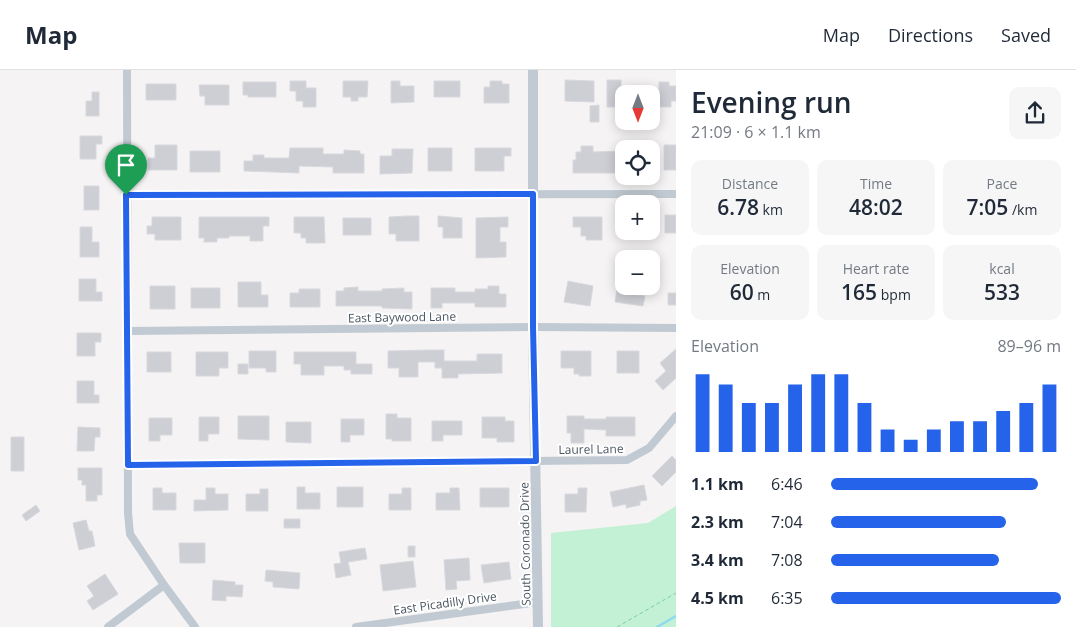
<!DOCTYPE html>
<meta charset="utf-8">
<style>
:root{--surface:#fff;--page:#f6f6f7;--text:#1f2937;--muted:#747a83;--line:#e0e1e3;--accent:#2563eb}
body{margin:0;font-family:"Open Sans",sans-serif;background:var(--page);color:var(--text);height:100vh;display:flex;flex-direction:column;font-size:19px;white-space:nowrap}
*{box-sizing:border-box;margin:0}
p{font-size:16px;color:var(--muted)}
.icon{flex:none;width:28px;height:28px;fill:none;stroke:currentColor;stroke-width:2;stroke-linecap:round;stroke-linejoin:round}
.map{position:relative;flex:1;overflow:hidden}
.side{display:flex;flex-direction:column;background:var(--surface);width:400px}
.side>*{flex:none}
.needle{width:32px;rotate:180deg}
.tools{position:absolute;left:615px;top:15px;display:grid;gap:10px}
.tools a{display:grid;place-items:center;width:45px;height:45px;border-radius:10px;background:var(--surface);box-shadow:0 2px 12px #0003;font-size:25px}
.pin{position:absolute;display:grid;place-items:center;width:42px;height:42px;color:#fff;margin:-51px -21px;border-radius:50% 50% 50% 0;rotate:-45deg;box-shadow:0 0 5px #0007}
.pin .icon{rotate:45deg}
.round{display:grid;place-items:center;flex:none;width:52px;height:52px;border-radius:10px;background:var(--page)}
.summary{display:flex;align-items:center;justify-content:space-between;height:85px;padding:0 15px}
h1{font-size:28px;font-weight:600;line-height:38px}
.figures{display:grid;grid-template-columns:repeat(3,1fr);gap:8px;height:85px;padding:5px 15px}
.figures div{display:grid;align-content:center;border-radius:10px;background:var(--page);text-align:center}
.figures b{font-size:21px;font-weight:600}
.figures small{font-size:14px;font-weight:400}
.figures p{font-size:14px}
.chart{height:140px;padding:10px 15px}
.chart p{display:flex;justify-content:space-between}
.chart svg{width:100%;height:90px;margin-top:5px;stroke:var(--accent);stroke-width:6}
ul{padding:0 15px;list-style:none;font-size:16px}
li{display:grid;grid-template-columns:80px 60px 1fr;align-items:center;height:38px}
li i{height:12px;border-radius:6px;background:var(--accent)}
header{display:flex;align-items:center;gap:30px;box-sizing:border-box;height:70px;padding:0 25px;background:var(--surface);border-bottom:1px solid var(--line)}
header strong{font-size:24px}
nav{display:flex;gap:28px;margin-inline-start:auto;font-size:18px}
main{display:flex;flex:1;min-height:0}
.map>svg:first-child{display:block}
</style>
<header>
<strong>Map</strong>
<nav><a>Map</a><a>Directions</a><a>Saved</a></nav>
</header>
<main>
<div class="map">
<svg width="676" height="557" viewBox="0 0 676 557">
<rect width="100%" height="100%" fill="#f5f3f3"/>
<!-- green -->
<path fill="#c3f1d5" d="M676 436V557H551V463L648 453Z"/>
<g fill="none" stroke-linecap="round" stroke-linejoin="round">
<!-- stream -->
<path stroke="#90daee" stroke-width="2.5" d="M657 557 676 546"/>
</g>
<!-- building -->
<path fill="#cdcfd5" stroke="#d7d9de" d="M565 10 594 11V32L565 31Z
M607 10H621V23H624V37H607Z
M290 11H306V18H316V37H303V31H296V21H290Z
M343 11H368L367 27H358V31H351V27H343Z
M391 11H400V16H414V32L391 33Z
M434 11H460V27H434Z
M490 11H502V14H509V33H484V17H490Z
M243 12H276V27H248V25H243Z
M659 12H669V16H676V31H671V37H659Z
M146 14H176V30H146Z
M199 15H229V35H205V26H200Z
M92 22H99V46H86V31H92Z
M599 35V52H590V36Z
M80 66H102V74H96V89H80Z
M155 75H177V100H148V88H155Z
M664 75H676V100H664Z
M581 76H593V82L624 81V103H573V90H576V82H581Z
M290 78H323V84H344V80L360 81V84H364V103H333V97L299 96V103L244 101V91H253V85H264V88H289Z
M428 78H452V101H428Z
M475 78H511V86H504V101H475Z
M392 79H413L412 103 380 104V86H392Z
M190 81H220V102H190Z
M84 116H99V140H84Z
M665 145H676V163H665Z
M407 146H419V171H396V164H389V147Z
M438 146 462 148V168H443V157H438Z
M152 147H181V170H155V164H147V156H152Z
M199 147H269V156H263V171H250V166H229V168H217V172H204V168H199Z
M294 147H324L325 173H306V168H301V163H294Z
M508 147V157H500V172H506V187L476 188V148Z
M573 147H602V170H586V166H581V157H573Z
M343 148H371V165H343Z
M80 157H92V172H99V187H80Z
M624 161H650V167H624Z
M620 200H624V216H638L637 225 645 226 643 236 615 232Z
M79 209H96V222H102V231H79Z
M568 211 593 216 590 236 564 232Z
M238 212H261V225H268V237H238Z
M150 216H175V239H150Z
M488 216H499V224H506V237H475V233H442V238H431V218H455V222H475V219H488Z
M358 217V221H382V219L404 218V222H412V239L382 238V236H336V221H344V218Z
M191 218H220V238H191Z
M299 219H320V237H290V223H299Z
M668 223H676V235H668Z
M77 263H101V272H95V286H77Z
M676 279V308L663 320 655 311 666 301 660 293Z
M429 280H444V291H477V284H502V303L458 304V308H442V298H435V292H418V307H399V298H388V281Z
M249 281H276V302H266V298H249Z
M561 281H591V306H579V304H574V298H561Z
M617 281H639V303H617Z
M147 282H171V302H147Z
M196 282H228V298H219V306H196Z
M294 282H356V294H372V304H351V300H344V296H324V305H301V294H294Z
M238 294H248V304H238Z
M77 311H94V325H99V333H77Z
M386 344H397V348H411V371H392V369H386Z
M238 346H269V370L238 369Z
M567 346H584V349H606V347H635V366H606V360L584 359V373H571V363H567Z
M199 347H219V364H208V371H199Z
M482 347H505V351H514V372H497V368H482Z
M149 348H172V365H160V371H149Z
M341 349H364V365H350V372H341Z
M432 351H462V365H443V371H432Z
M286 352H311V373L286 372Z
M78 357 100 358V367H95L94 381H77Z
M11 367H24V401H11Z
M672 386 676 390V402L662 416 652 406Z
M78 398H102V425H97V431H86V415H82V410H78Z
M644 415 647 430 640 431V435L626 438V434L613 437 610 422Z
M297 417H305V423H320V439H297Z
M337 417H363V437H337Z
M153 418H162V423H176V440H153Z
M206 418H215V424H228V440L194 441V430H206Z
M402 418H411V440H389V424H402Z
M450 418H459L460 440H436V423H450Z
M480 418H509V437H480Z
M578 418H587L586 442H565V424H578Z
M260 419H268V441H246V424H260Z
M36 435 40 441 26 451 22 445Z
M284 449H300V458H284Z
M86 450 89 461H92L95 476 79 480 73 453Z
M179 473H205V493H180Z
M408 476H415V487H408Z
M365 478 367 489 348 492 351 505 336 508 334 494 341 493 339 482Z
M469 488 470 510 456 511 457 519 446 520 444 490Z
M413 491 416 517 383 521 380 495Z
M509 492 511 509 484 513 481 495Z
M266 500 300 503 299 519 273 517V512L265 511Z
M105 504 118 524 93 540 87 531 94 526 87 516Z
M213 510 235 512V515H243L242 527 226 526V531L212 530Z"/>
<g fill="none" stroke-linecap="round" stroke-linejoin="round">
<!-- path -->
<path stroke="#7ad0a6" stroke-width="1" stroke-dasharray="4 2.5" stroke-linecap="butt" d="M617 557 676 523"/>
<!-- minor -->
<path stroke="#c1cad2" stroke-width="8" d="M127 0 128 443 130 464 164 515 195 557
M126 125 676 124
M128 261 533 257 676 258
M128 395 627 390 649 378 676 346
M108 557 164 515
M356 557 538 532"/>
<!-- tertiary -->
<path stroke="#c1cad2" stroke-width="10" d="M533 0V257L538 557"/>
</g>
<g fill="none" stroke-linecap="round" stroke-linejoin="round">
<defs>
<path id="route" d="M533 124V257L536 391 128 395 126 125Z"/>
</defs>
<!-- route casing -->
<use href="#route" stroke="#fff" stroke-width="10"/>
<!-- route -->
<use href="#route" stroke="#2563eb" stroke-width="6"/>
</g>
<g text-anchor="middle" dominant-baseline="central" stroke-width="4" stroke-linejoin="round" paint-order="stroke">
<!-- street labels -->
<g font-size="12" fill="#4a5661" stroke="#fff">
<text transform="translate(402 247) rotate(-1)">East Baywood Lane</text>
<text transform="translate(591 379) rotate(-1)">Laurel Lane</text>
<text transform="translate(525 474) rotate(-91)">South Coronado Drive</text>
<text transform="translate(445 533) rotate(-8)">East Picadilly Drive</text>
</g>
</g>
</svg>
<div class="tools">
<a><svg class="needle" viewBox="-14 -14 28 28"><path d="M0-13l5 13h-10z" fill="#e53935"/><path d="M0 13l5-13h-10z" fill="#747a83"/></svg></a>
<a><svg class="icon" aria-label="locate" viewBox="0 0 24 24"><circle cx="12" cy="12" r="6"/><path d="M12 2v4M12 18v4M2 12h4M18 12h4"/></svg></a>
<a>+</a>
<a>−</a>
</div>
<div class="pin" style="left:126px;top:125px;background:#1e9e55"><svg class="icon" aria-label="arrive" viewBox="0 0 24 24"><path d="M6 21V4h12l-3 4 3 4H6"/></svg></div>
</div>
<section class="side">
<div class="summary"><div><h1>Evening run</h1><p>21:09 · 6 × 1.1 km</p></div><a class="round"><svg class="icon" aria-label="share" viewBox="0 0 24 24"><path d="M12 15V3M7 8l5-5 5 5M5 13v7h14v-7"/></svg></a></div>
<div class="figures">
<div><p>Distance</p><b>6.78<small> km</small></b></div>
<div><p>Time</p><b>48:02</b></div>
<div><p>Pace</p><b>7:05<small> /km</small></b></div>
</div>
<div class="figures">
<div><p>Elevation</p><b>60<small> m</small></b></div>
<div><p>Heart rate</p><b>165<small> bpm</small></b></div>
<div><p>kcal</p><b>533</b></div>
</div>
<div class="chart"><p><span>Elevation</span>89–96 m</p>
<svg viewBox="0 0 160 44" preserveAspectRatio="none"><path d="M5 44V6M15 44V11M25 44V20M35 44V20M45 44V11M55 44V6M65 44V6M75 44V20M85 44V33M95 44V38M105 44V33M115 44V29M125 44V29M135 44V24M145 44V20M155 44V11"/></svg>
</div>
<ul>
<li><b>1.1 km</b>6:46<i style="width:90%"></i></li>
<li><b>2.3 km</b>7:04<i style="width:76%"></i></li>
<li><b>3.4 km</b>7:08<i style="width:73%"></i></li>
<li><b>4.5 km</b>6:35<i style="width:100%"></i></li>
</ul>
</section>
</main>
